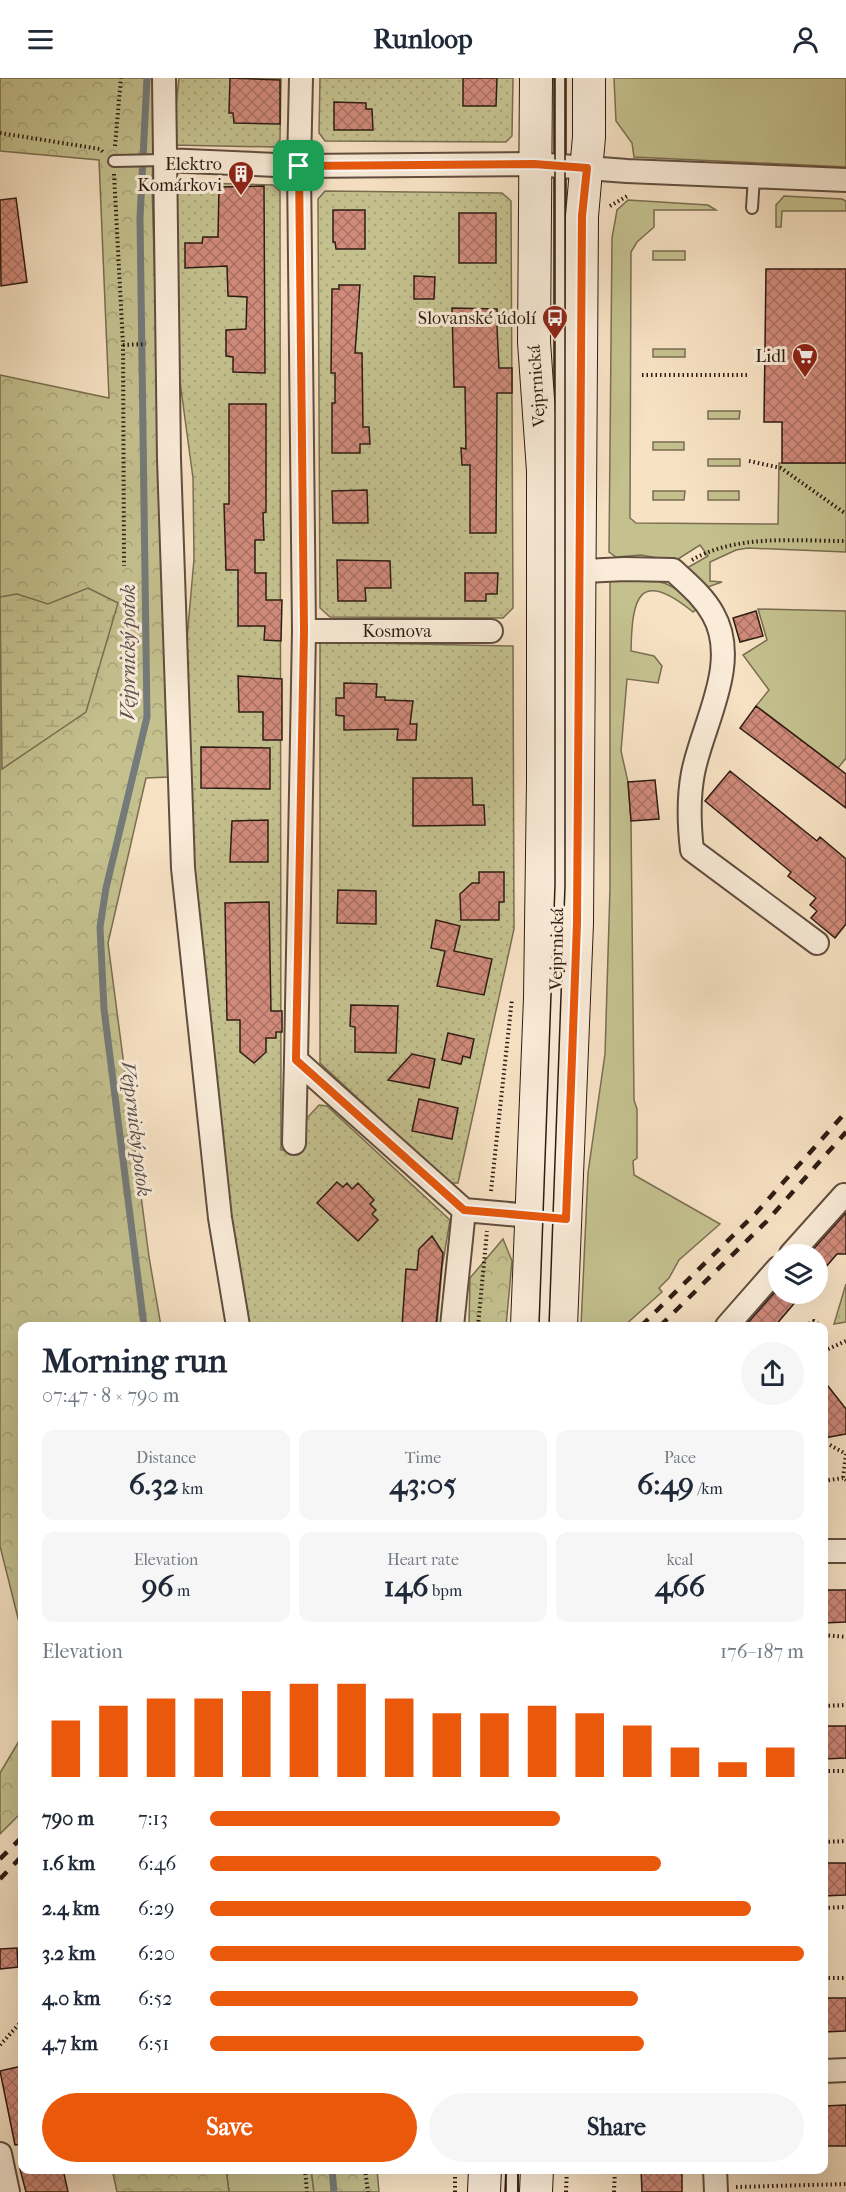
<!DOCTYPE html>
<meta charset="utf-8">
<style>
:root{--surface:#fff;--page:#f6f6f7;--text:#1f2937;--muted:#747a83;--accent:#ea580c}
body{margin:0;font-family:"IM FELL French Canon",serif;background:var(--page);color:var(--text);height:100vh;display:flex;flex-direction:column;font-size:22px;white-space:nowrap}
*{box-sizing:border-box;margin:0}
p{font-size:20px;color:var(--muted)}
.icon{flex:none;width:33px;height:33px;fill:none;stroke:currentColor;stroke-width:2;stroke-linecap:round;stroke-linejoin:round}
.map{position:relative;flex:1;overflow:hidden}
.drawer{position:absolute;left:18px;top:1244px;width:810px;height:852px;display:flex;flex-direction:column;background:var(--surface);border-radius:12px;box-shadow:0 6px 24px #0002}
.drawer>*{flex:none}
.controls{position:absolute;left:768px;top:1166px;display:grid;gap:12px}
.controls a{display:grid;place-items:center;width:60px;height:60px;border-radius:50%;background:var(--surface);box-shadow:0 6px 24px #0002;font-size:30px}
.pin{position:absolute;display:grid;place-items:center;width:51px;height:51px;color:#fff;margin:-26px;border-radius:12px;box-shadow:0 3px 9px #0006}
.round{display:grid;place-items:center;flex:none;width:63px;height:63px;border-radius:32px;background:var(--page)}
.overview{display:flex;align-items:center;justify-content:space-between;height:102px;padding:0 24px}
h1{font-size:33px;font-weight:700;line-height:45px}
.metrics{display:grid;grid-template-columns:repeat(3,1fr);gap:9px;height:102px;padding:6px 24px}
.metrics div{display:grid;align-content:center;border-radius:12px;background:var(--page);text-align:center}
.metrics b{font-size:30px;font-weight:700}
.metrics small{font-size:16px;font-weight:400}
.metrics p{font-size:16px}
.chart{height:168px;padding:12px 24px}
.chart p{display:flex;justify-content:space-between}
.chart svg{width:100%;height:108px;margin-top:6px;stroke:var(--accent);stroke-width:6}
.action{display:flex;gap:12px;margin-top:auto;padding:12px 24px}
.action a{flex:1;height:69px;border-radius:36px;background:var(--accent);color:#fff;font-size:24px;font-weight:700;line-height:69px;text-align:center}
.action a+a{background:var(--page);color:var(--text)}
ul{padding:0 24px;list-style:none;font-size:20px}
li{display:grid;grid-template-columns:96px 72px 1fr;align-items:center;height:45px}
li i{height:15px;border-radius:8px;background:var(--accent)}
header{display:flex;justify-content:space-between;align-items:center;height:78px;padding:0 24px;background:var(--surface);font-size:27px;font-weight:700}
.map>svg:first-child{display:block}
</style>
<header><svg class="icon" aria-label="menu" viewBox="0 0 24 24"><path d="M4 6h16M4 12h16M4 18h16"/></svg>Runloop<svg class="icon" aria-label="person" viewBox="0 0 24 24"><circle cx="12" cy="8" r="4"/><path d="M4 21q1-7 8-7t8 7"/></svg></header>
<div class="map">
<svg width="846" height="2114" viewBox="0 0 846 2114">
<defs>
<pattern id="forest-crowns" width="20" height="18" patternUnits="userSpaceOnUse" patternTransform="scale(1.5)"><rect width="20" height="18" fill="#c4c18f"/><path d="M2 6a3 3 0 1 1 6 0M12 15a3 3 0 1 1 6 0" fill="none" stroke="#a9a57a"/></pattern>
<pattern id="wetland-marsh" width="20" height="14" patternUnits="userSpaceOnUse" patternTransform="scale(1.5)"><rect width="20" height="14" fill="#c4c18f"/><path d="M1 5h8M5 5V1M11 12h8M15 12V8" fill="none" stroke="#a9a57a"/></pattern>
<pattern id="park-tufts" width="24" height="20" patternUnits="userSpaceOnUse" patternTransform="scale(1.5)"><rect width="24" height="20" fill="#c4c18f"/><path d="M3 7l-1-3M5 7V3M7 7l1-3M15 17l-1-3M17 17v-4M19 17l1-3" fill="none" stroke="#a9a57a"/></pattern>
<pattern id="garden-dots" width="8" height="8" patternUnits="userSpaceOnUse" patternTransform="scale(1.5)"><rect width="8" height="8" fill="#c4c18f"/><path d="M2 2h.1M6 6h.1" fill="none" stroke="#a9a57a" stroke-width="1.8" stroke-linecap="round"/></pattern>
<pattern id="building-cross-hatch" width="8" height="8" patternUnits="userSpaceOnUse" patternTransform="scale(1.5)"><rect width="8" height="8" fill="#d18b7b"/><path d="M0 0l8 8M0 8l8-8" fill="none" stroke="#aa7164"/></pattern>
</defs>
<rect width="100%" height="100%" fill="#f7e2c4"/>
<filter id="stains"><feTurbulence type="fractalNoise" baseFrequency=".00333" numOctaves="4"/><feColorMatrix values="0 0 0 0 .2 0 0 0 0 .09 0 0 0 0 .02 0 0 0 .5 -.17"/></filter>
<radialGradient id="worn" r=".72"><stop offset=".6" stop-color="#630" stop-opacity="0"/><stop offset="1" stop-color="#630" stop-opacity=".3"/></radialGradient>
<!-- grass -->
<path fill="#c4c18f" stroke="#7a6e51" stroke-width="1.5" d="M614 0H846V89L634 79 632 65 616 43Z
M784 118 842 121 846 123V133H782L781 149H776V127Z
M628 122 708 127 716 132H654V149L637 164 631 174 630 440 636 445 778 446 779 385H846V474L748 470 736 472 710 484V503L722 504 708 509 687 490 708 478 700 467 675 483 641 477 616 479 609 474 612 160 617 132Z
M653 173H685V182H653Z
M653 271H685V279H653Z
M708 333H740L739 341H708Z
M653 364H684V372H653Z
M708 381H740V388H708Z
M653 413H685L684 422H653Z
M708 413H739V422H708Z
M623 499C659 502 673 502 697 531L693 534C638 489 632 521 631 573L654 578 662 588 658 605 627 601 621 673 628 704 631 743 634 1022 637 1031V1080L633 1083 634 1097 720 1146 679 1182 669 1200 659 1210 662 1214 624 1248H581L588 1095 605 976 610 810V502Z
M758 531 846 533V680L838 690 756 628 769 612 743 577 767 562Z
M226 2091H311L314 2114H229Z"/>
<!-- forest -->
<path fill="url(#forest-crowns)" stroke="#7a6e51" stroke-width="1.5" d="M0 0H156L152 107 169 699 146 700 108 865 149 1179 161 1248H22V1556L0 1468V297L109 320 99 82 0 73Z
M503 1161 512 1183 506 1248H469L470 1200Z
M22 1658V1734L0 1756V1695Z
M112 2091H226L229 2114H117Z
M311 2091H377L379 2114H314Z"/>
<!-- wetland -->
<path fill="url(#wetland-marsh)" stroke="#7a6e51" stroke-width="1.5" d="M88 510 118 525 86 634 2 691 0 519 17 516 48 526Z"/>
<!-- park -->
<path fill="url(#park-tufts)" stroke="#7a6e51" stroke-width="1.5" d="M846 1206V1244L834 1246Z"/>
<!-- garden -->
<path fill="url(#garden-dots)" stroke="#7a6e51" stroke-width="1.5" d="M179 0H281L280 62 275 69 172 67Z
M320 0H513L512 58 506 64 325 63 319 55Z
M169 104 273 107 280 113 281 1072H301L307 1040 319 1027 327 1028 450 1142 442 1190 437 1248H247L233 1162 199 865 190 731 187 561 194 481 193 400 173 252Z
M325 113 502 115 511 123 513 530 503 540 330 539 320 530 318 121Z
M320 564 513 568 514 851 458 1105H449L320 985Z"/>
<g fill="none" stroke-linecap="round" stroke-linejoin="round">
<!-- stream -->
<path stroke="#757b7a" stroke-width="7" d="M144 1248 104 931 100 849 106 810 147 639 140 140 147 0
M332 2091 334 2114"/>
</g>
<!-- building -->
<path fill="url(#building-cross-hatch)" stroke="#2f1c13" stroke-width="1.5" d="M230 0 280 2V46L234 45 233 35H229Z
M463 0H497L496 28H463Z
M334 24 366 25V31H372L373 52H334Z
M264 108 265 295 233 294V279L226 278V252L246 251 247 219 228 218 227 188 185 190V165H202L203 159H218L219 109Z
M16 120 27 204 1 208 0 122Z
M333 132H365V171H336L335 164H333Z
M459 135H496V185H459Z
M766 191H846V385H782V344H764Z
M414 198 435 199 434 221H414Z
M339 207H360L355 275H362L363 349H369L370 366H360V375H332V325H335V295H331L332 211H339Z
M452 230 497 231V241L500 244 497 249 499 290H512V315H497L496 455H470V387H462L461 370 466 371 465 309H454Z
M229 326H266V434L263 435 264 462H255V495H266V522H282L281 563 264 562 265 548H238V492H226L224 426H229Z
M367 412 368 445H333L332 413Z
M337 482 390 483 391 510H365L366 523H338Z
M465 495H498L497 516H486V523H465Z
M756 533 763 558 740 564 733 540Z
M238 598 282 601V662H263V634H239Z
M344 605 377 606 376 619H385V622L413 623 410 646H417L416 662H397L398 651 344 652V638L336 637V620H344Z
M756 628 846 696V730L740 650Z
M201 669 270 670V711L201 710Z
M730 693 817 763 820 759 846 781V846L835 860 811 840 817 833 810 827 816 820 788 798 791 794 705 723Z
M413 700H472L473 727H484L485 747 413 748Z
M655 702 659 741 631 743 628 704Z
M268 742V784H230L232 743Z
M479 794H504V824H499V842H461L460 816 472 805H479Z
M338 812 376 813V846L337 845Z
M269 824 271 933H282V954H276V960H266V974L254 985 240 974V942H227L225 825Z
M436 842 460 848 454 873 492 881 484 917 437 908 445 873 431 870Z
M351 927 398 928 396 975 355 974V949L350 948Z
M448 955 474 961 470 980 463 978 461 986 442 982Z
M412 976 435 981 429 1010 388 1002Z
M419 1021 458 1030 452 1061 412 1053Z
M337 1104 343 1109 347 1105 352 1111 358 1105 374 1122 370 1126 376 1132 372 1136 378 1142 358 1163 317 1125Z
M846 1135V1176H837L818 1198V1176H809Z
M432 1158 443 1175 436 1248H402L406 1191 417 1192 419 1171Z
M774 1215H803L775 1248H745Z
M824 1303 846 1331V1356L824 1360Z
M824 1512H846V1544L824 1545Z
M824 1648H846V1680L824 1681Z
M824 1785H846V1817L824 1818Z
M17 1870 18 1889 0 1891V1871Z
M824 1920H846V1953L824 1954Z
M22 1988V2066L15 2067 0 1993Z
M846 2027V2068H824V2028Z
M20 2091H63L68 2114H26Z
M641 2091H682V2114H642Z"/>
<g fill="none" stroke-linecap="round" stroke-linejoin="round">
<defs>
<path id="service" d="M114 83 164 82
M752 130 754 99
M544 1248 560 761V0
M512 2114V2091"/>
<path id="minor" d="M164 0 169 381 183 790 220 1140 238 1248
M301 0 299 88 304 553 296 982 464 1132 565 1141
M164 82 299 88 534 86 627 93 846 102
M543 495 625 491 673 492C688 506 703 518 713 536 741 585 702 647 693 695 688 721 689 746 692 772L817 865
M304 553H491
M294 1065 296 982
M791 1176 844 1117
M452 1248 464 1132
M727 1248 778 1190
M824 1473H846
M824 1993 846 1992
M0 2076 8 2114
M715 2091 716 2114"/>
<path id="secondary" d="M527 1248 540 920 543 703V393L534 264 536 0
M561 1248 577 845 582 138 589 59V0
M484 2114 485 2091
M536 2114 537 2091"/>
</defs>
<!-- service casing -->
<use href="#service" stroke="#614e3f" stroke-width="14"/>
<!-- minor casing -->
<use href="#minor" stroke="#614e3f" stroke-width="26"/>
<!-- secondary casing -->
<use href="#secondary" stroke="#2f1c13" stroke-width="34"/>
<!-- path -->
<path stroke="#2f1c13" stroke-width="4" stroke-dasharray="1.5 3" stroke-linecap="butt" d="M0 55 100 71 104 75
M115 68 121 0
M114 96 123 267 124 488
M610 128 629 117
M123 267 146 266
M642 297H749
M749 383 781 390 846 436
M692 482C737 456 795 463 846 463
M491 1113 512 921
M478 1248 487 1153
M805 1248 814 1243 821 1248
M824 1273 846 1263
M824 1303V1304
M830 1367 846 1376 843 1400 846 1402
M824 1403 843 1400
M824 1557 846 1559
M824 1628 846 1627
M824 1693H846
M824 1764 846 1763
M824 1830 846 1829
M824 1900H846
M0 1967 22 1943
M305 2091 307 2114
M365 2091 368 2114
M736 2109 846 2106
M455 2114V2091
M566 2114 567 2091
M614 2114 615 2091"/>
<!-- service -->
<use href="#service" stroke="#faecd9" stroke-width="10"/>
<!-- minor -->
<use href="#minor" stroke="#faecd9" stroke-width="22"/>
<!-- secondary -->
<use href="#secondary" stroke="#faecd9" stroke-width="32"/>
<!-- tram -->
<path stroke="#2f1c13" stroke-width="1.5" d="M539 1248 555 807V0
M549 1248 565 808V0
M505 2114 506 2091
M518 2114V2091"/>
<!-- rail -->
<path stroke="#2f1c13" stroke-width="4.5" stroke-dasharray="10 10" stroke-linecap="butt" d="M641 1248 756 1135 846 1034
M660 1248 766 1144 846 1054
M0 1781 22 1759
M0 1801 22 1778"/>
</g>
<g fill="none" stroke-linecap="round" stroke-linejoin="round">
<defs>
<path id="route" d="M534 86 587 90 582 138 577 845 566 1141 464 1132 296 982 304 553 299 88Z"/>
</defs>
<!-- route casing -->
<use href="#route" stroke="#fff" stroke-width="12"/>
<!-- route -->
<use href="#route" stroke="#ea580c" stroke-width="8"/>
</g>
<!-- icons -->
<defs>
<symbol id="building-pin" viewBox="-11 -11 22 30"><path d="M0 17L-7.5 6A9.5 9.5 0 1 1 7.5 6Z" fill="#8f2418" stroke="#faecd9"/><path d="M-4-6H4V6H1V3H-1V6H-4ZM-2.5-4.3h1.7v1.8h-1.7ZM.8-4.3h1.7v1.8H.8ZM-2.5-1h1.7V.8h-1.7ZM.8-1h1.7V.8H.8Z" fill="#fff"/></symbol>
<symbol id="bus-pin" viewBox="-11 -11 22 30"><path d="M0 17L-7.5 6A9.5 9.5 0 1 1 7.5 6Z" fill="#8f2418" stroke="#faecd9"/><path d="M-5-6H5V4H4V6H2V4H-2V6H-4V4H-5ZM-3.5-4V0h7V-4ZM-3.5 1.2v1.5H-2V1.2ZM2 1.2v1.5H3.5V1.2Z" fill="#fff"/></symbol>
<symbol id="supermarket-pin" viewBox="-11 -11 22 30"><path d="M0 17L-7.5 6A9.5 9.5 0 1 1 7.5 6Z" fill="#8f2418" stroke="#faecd9"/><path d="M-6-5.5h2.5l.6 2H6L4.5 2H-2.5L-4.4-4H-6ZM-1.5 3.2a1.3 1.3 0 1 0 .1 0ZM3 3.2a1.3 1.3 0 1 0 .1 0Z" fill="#fff"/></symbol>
</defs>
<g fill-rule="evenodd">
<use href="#building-pin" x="226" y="81" width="30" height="40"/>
<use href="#bus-pin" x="540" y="225" width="30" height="40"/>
<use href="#supermarket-pin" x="790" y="263" width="30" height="40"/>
</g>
<g text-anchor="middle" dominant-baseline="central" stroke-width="6" stroke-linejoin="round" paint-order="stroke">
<!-- poi labels -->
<g font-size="18" fill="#2f1c13" stroke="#faecd9" text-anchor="end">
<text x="222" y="86">Elektro<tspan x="222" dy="21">Komárkovi</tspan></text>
<text x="536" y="240">Slovanské údolí</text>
<text x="786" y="278">Lidl</text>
</g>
<!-- street labels -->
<g font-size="18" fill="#2f1c13" stroke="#faecd9">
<text transform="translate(537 308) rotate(-94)">Vejprnická</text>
<text x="397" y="553">Kosmova</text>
<text transform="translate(557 871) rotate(-89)">Vejprnická</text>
</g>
<!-- water labels -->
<g font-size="20" font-style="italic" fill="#58534f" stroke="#faecd9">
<text transform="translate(128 574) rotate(-90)">Vejprnický potok</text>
<text transform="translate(136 1051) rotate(83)">Vejprnický potok</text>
</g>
</g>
<rect width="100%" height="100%" filter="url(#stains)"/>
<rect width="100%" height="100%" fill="url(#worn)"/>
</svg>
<div class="controls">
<a><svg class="icon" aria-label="layers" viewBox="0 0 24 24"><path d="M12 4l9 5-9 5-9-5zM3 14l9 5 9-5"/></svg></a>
</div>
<div class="pin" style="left:299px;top:88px;background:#1e9e55"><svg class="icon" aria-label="arrive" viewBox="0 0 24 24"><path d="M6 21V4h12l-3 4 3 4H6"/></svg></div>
<section class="drawer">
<div class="overview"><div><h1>Morning run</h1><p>07:47 · 8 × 790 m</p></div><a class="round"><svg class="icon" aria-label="share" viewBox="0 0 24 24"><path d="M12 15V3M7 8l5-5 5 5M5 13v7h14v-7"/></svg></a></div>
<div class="metrics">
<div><p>Distance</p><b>6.32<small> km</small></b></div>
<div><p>Time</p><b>43:05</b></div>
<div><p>Pace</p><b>6:49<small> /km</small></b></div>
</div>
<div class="metrics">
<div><p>Elevation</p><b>96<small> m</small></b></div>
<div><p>Heart rate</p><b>146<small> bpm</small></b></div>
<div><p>kcal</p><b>466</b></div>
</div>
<div class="chart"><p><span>Elevation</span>176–187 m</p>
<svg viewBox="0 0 160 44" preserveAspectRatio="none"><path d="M5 44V21M15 44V15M25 44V12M35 44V12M45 44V9M55 44V6M65 44V6M75 44V12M85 44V18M95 44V18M105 44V15M115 44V18M125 44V23M135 44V32M145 44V38M155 44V32"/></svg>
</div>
<ul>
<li><b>790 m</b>7:13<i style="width:59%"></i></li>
<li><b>1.6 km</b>6:46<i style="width:76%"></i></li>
<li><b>2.4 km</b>6:29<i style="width:91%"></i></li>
<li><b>3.2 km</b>6:20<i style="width:100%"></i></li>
<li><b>4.0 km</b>6:52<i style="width:72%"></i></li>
<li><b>4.7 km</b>6:51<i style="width:73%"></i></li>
</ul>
<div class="action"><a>Save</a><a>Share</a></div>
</section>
</div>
